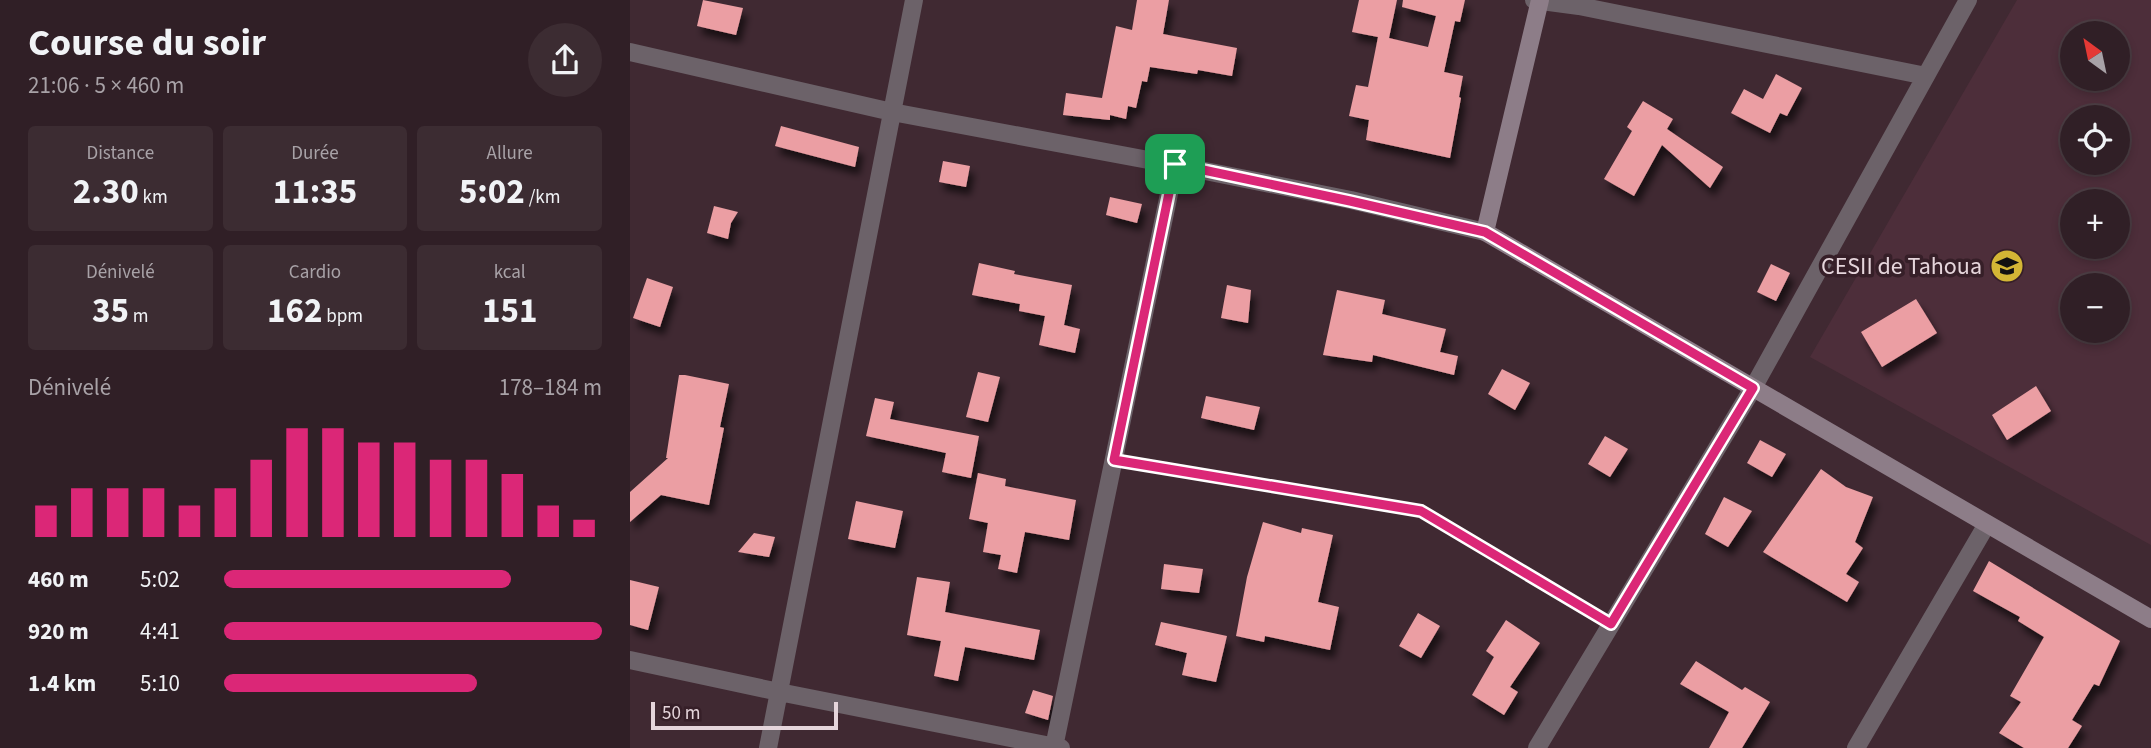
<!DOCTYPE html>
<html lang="fr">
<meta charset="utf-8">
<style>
:root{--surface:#301f26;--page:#3c2c32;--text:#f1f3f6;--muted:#a8a2a7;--line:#4b3d43;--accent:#db2777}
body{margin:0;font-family:"Source Sans 3",sans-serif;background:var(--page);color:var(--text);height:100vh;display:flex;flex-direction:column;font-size:26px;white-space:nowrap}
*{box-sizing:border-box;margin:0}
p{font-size:23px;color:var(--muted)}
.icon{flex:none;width:38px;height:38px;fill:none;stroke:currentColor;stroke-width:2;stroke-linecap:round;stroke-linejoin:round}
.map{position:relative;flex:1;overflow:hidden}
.side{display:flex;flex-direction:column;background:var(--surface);width:630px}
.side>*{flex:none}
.needle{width:46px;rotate:327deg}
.controls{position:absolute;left:1430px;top:21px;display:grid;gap:14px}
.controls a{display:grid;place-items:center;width:70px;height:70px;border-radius:50%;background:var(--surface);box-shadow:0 4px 10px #0003,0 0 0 2px var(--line);font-size:35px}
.scale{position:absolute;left:21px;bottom:18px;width:187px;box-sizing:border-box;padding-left:7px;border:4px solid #e5d5db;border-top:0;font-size:19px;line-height:24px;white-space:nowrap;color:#e5d5db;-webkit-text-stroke:5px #361f28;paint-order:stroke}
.pin{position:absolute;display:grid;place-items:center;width:60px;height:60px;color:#fff;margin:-30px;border-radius:14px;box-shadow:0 4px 10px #0006}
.round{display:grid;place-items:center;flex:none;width:74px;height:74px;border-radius:37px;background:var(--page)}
.head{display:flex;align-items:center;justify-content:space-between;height:119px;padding:0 28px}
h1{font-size:38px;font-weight:700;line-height:52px}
.figures{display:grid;grid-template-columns:repeat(3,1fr);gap:10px;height:119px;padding:7px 28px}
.figures div{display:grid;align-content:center;border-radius:7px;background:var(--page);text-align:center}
.figures b{font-size:35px;font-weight:700}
.figures small{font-size:19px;font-weight:400}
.figures p{font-size:19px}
.chart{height:196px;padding:14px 28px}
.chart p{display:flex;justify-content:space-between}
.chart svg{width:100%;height:126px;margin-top:7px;stroke:var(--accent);stroke-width:6}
ul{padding:0 28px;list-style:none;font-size:23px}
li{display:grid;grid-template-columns:112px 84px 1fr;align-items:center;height:52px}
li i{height:18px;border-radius:9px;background:var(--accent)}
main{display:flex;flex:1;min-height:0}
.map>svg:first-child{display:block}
</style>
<main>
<section class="side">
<div class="head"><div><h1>Course du soir</h1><p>21:06 · 5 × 460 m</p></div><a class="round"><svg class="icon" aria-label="share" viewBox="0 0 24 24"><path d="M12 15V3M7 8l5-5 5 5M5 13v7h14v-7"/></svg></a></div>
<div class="figures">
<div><p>Distance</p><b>2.30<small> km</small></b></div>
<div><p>Durée</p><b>11:35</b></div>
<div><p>Allure</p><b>5:02<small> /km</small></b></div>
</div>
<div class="figures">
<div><p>Dénivelé</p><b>35<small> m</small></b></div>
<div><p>Cardio</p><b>162<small> bpm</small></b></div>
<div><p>kcal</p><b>151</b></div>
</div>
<div class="chart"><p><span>Dénivelé</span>178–184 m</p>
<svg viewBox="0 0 160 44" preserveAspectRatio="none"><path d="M5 44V33M15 44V27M25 44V27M35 44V27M45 44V33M55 44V27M65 44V17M75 44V6M85 44V6M95 44V11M105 44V11M115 44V17M125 44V17M135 44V22M145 44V33M155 44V38"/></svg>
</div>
<ul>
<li><b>460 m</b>5:02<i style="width:76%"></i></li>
<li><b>920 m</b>4:41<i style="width:100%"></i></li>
<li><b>1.4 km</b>5:10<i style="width:67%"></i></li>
</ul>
</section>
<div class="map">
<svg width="1521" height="748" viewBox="0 0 1521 748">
<defs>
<filter id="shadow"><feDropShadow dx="4.5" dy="8" stdDeviation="3.5" flood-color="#0009"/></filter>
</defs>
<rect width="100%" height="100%" fill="#402932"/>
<!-- built -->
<path fill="#4d2e3a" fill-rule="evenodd" d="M1387 0H1521V545L1180 357ZM1442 33H1488V79H1442ZM1442 117H1488V163H1442ZM1442 201H1488V247H1442ZM1442 285H1488V331H1442Z"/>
<!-- building -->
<path fill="#eb9ea3" filter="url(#shadow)" d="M73 0 113 8 106 35 67 26Z
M507 0H539L533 34 607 48 602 76 568 70 567 74 520 67 517 82 512 81 506 108 498 106 496 119 480 115V120L433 115 436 93 472 98 486 26 502 30Z
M729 0H767L759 38 798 47 806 16 772 7 773 0H835L830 22 825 21 814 72 833 76 829 97 831 98 820 158 736 140 739 120 719 116 726 85 738 87 748 37 722 32Z
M1146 74 1172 88 1157 116 1150 113 1140 133 1101 113 1114 89 1133 99Z
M1013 101 1043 119 1037 129 1093 167 1080 188 1032 145 1004 196 974 179 1002 131 997 127Z
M151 126 229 147 225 167 145 146Z
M313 161 340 166 336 187 309 182Z
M480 197 512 204 507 223 476 215Z
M84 206 108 212 101 223 98 239 77 233Z
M349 263 385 271 384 274 442 285 434 325 450 329 445 353 409 345 415 316 389 311 390 304 342 295Z
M1141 264 1160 273 1146 301 1127 292Z
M17 278 43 287 30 327 3 318Z
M597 285 621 290 618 323 591 318Z
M707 290 755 300 752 314 816 329 810 352 828 356 824 375 743 355 742 362 693 355Z
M1286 299 1307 333 1252 367 1231 332Z
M872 369 900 383 885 410 858 394Z
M348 372 370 377 358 422 336 417Z
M49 375H55L99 384 90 427 94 428 79 505 31 495 0 522V492L38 458H36Z
M1406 386 1421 411 1377 440 1362 415Z
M576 396 630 407 624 430 571 418Z
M245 398 264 402 260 419 349 436 341 478 312 472 316 453 236 436Z
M975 436 998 449 980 477 958 464Z
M1130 440 1156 454 1142 477 1117 463Z
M1191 469 1216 487 1243 497 1225 542 1233 548 1216 574 1229 582 1217 602 1133 552Z
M348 473 376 479 375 486 446 500 439 540 395 532 387 573 368 569 371 555 353 552 358 523 339 519Z
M1094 497 1122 511 1098 547 1075 534Z
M226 501 273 511 265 548 218 539Z
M633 522 671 533 672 528 703 535 688 602 709 607 700 650 635 636 634 642 606 636 617 577Z
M124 533 145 537 139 557 108 552Z
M1359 561 1490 641 1469 686 1464 684 1442 720 1452 726 1438 748H1394L1369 733 1391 702 1380 696 1414 637 1388 621 1390 617 1343 591Z
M534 564 573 569 569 593 531 589Z
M287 577 320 582 315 612 410 630 404 660 335 647 328 681 304 676 311 641 277 635Z
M0 580 29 587 18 630 0 625Z
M788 613 810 626 791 658 769 646Z
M876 620 910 643 880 687 888 692 874 715 842 695 864 657 856 651Z
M531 622 597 636 586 682 552 675 557 653 525 645Z
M1066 661 1112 690 1115 687 1140 702 1112 748H1079L1099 712 1050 684Z
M403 690 423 696 418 720 395 713Z"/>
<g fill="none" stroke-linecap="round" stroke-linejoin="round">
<!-- lane -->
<path stroke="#6c6269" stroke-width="12" d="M484 460 791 511 981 624"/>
<!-- street -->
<path stroke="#6c6269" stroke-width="18" d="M904 0 949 6 1296 76
M0 52 262 112 545 165 721 200 855 232
M0 660 149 692 431 748
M424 747 545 165
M138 748 284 0
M907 748 1123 388 1338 0
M1226 748 1357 524"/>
<!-- secondary -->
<path stroke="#8d7d88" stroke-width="18" d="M910 0 855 232 1521 619"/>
</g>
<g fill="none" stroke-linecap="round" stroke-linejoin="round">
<defs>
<path id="route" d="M545 164 720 201 855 232 1123 388 981 624 791 511 484 460Z"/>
</defs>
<!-- route casing -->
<use href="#route" stroke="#fff" stroke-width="14"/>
<!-- route -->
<use href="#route" stroke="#db2777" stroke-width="9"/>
</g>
<!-- icons -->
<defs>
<symbol id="school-disc" viewBox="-11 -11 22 22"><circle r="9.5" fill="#d3b635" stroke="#361f28"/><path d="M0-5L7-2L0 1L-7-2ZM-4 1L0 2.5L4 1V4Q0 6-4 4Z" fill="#111"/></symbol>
</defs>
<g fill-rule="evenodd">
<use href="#school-disc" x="1358" y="247" width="38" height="38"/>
</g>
<g text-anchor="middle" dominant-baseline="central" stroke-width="7" stroke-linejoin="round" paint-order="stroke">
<!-- poi labels -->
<g font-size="24" fill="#e5d5db" stroke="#361f28" text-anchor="end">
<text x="1352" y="266">CESII de Tahoua</text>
</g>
</g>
</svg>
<div class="controls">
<a><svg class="needle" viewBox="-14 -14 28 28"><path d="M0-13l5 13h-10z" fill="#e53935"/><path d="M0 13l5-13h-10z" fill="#a8a2a7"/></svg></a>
<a><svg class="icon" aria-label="locate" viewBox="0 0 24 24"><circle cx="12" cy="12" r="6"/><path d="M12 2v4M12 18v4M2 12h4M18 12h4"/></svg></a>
<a>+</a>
<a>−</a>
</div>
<div class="scale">50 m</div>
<div class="pin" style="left:545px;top:164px;background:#1e9e55"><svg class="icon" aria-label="arrive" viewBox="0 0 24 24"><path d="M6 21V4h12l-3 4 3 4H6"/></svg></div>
</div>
</main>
